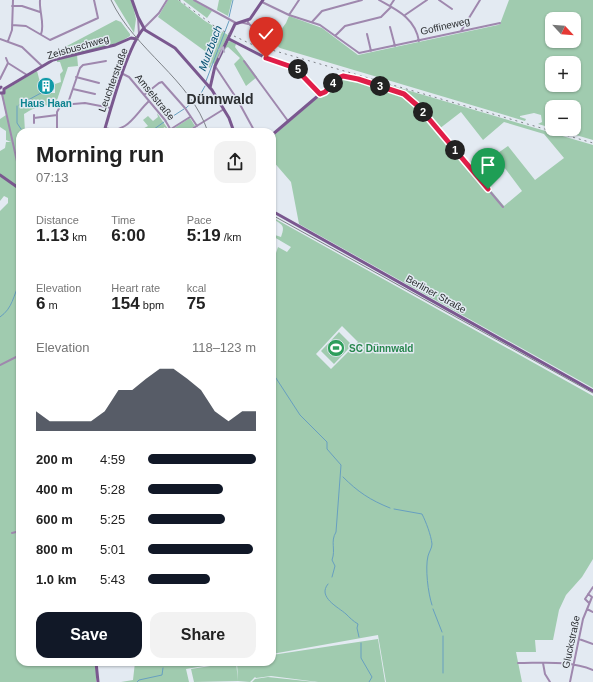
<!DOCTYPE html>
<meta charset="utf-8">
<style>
:root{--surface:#fff;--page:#f2f2f2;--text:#222;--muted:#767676;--accent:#111827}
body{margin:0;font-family:Arial,sans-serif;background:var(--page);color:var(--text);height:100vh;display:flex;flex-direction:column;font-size:15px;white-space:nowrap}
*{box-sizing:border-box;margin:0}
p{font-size:13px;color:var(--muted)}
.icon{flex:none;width:22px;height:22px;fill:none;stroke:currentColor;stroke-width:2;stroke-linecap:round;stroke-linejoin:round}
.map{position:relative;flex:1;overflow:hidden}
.sheet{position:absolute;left:16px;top:128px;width:260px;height:538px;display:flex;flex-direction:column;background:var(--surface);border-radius:12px;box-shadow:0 1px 3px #0004}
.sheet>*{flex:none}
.needle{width:26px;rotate:116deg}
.tools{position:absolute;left:545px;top:12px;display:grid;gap:8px}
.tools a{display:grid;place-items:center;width:36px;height:36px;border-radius:8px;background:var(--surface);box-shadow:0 1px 3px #0004;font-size:20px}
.pin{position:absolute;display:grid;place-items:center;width:34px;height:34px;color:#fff;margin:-41px -17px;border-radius:50% 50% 50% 0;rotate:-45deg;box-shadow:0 0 4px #0007}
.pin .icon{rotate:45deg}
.km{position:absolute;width:20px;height:20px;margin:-10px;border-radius:50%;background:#222;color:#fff;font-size:11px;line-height:20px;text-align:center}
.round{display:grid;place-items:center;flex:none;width:42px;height:42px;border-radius:12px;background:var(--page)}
.head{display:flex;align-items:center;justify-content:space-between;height:68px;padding:0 20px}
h1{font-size:22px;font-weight:700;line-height:30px}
.stats{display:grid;grid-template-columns:repeat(3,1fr);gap:6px;height:68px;padding:4px 20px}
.stats div{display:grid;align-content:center}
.stats b{font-size:17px;font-weight:700}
.stats small{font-size:11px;font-weight:400}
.stats p{font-size:11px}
.chart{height:112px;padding:8px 20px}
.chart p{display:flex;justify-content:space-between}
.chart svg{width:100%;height:72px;margin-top:4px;fill:var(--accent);opacity:.7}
.action{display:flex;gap:8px;margin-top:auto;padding:8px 20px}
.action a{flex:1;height:46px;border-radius:12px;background:var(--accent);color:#fff;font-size:16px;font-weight:700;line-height:46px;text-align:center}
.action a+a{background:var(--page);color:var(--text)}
ul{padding:0 20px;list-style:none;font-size:13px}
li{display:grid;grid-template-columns:64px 48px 1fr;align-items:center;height:30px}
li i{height:10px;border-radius:5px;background:var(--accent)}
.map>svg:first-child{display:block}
</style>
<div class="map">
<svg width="593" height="682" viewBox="0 0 593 682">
<rect width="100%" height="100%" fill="#e3eaf2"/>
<!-- green -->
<path fill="#a0cbaf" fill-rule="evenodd" d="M114 0H132L137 19 133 6 136 19 134 33Z
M168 0H178L205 21 228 35 215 64 212 63 210 68 204 64 209 54 158 17Z
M183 0H193L212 11 207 18Z
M219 0H232L228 16 217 10Z
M509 0H593V140L555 129H574V107H552V128L538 124 542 122 541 115 534 113 520 116V117L526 119 525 121 280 48 272 42 286 23 289 16 322 28 358 55 498 25 500 24ZM552 19H574V41H552ZM552 63H574V85H552Z
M116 20 121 22 130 34V36L118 43 49 61 48 56Z
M230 41 236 44 235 47 257 77 246 86 234 64 240 58 228 47 226 48 217 64 228 42Z
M77 55 78 66 68 67 57 100 59 104 57 107C47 102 33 108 24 114L25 132H20V283L16 296 20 307V662H96V682H0V211L8 203V198L4 196 0 201V151L5 148 6 142H11L6 140V131L0 127V119L6 115 1 92 37 71 43 93H55V84L61 82 60 74 63 71 60 62H57V60Z
M344 78 383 83 593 145V388L299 224 291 182 272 160V137L338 80ZM461 112 483 140 504 122 544 134 564 158 535 180 508 146 495 155 522 191 504 206 439 129Z
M157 113 170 132H167L165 127 156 132 155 129 151 132H137L148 126 143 120 148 116 153 121 158 117Z
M190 118 195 126 185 132H174L173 129Z
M272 217 593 396V559L582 577 566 595 559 610 553 640H535L536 652H516L522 682H386L378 635 272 654V254L275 256 278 247 287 252 291 247 274 237 275 235 281 237C286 223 281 226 272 217ZM342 326 358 342 331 369 316 354Z
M339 332 352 345 334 364 321 351Z
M378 639 385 682H318L271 676 256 678 255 677 250 682 238 681 237 662H272V655Z
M135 662H228L186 669 189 682H121L133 680Z
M236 662 238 681 194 682 191 669Z
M268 677 315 682H252L255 679Z"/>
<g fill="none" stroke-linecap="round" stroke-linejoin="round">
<!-- stream -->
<path stroke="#679fc0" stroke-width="1" d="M229 17 233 0
M206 81 229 21
M19 105 41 93
M17 106V123L21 129
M186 108 200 95 205 86
M167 120 184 109
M22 131 23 132
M150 132 164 122
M0 317C13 308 13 296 20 282
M272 372 300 415 327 442V449L341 465 336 532C330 542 336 549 332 560L335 566 332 577
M343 477C358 492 370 500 390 508
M394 509 422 514C426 522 431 535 432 544 432 548 429 552 428 556 425 568 428 593 432 605
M328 584C317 597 338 607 346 614 350 618 353 621 358 624L357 628 359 637
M433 609 442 632
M443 636V673
M361 643V658L372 677 369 682
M163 665 164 662
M137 682 139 680 162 675 163 668"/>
<!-- street -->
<path stroke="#9f88ae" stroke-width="2" d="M40 0C39 11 45 25 41 34
M194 0 236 23
M379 0C397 10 415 18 419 41
M439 0 452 9
M262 2 289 15 320 25 359 53 500 23
M12 6H22L40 12
M390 6 394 0
M289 15 299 0
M405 15 427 0
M138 18 139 34
M247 20 249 24 275 46
M240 22 248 24
M312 22 322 11 362 0
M12 25 26 26 50 40 98 18 94 0
M390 27 395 46
M144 28 159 13 167 0
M270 28 276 32
M461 31 480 0
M367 34 371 51
M336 35 345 26 381 17 391 7
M263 37 270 28 264 22
M0 39 22 47 42 66
M8 41 12 30 13 0
M6 58 8 63 27 75
M244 61 288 121
M215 66 237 99 255 132
M123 74 129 77 165 120 172 132
M76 77 99 83
M0 79 8 63
M73 89 95 94
M2 94 20 175
M320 94C329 92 331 82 338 77 345 73 393 88 402 93 408 96 414 102 419 107L503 207
M144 95 159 83 162 82 185 108 197 126
M68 103 80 68 83 65 106 61
M34 115V123
M34 118 57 115
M105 128C127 135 135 114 149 101
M57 129H87L89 130
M171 129 190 117
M57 132V112L61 105 85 103 111 108
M187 132 224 109
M0 365 20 355
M12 533 20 531
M589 603 585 599 593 587
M587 609 593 612
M579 639 593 644
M518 663C543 663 570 660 593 670
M543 663 545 674 550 682
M570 682 583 619 592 597 588 594"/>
<!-- secondary -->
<path stroke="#7a588f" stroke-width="3" d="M132 0 138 17 145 30 175 48 212 90 229 118 234 132
M229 39 266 58 295 68 319 92V95L272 135
M0 88 1 87
M210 88 215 66 235 24 250 19 263 0
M4 89 53 60 115 45 131 38 137 39
M0 93H4V89
M104 132C111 108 128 45 144 28
M0 175 20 189
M272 211 593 391
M96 662 98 682"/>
<!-- tram -->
<path stroke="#7f8389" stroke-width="1" d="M111 0C135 51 190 78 208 132
M272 215 593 393"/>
<!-- rail -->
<path stroke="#7f8389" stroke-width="1" stroke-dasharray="2 4" stroke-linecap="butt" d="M179 0 217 28 251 44 593 143"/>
</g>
<!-- one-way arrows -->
<defs><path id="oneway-shaft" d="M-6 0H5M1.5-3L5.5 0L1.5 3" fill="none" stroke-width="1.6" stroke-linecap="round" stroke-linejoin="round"/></defs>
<use stroke="#b9b0ca" href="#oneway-shaft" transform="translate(221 52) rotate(-66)"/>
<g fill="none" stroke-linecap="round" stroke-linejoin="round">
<defs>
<path id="route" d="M266 58 295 68 320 94 325 92 338 78 343 76 358 79 404 94 419 107 488 189"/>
</defs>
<!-- route casing -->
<use href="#route" stroke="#fff" stroke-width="8"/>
<!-- route -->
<use href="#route" stroke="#e11d48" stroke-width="5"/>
</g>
<!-- icons -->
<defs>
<symbol id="building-disc" viewBox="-11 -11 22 22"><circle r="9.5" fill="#0f9aa8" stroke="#e3eaf2"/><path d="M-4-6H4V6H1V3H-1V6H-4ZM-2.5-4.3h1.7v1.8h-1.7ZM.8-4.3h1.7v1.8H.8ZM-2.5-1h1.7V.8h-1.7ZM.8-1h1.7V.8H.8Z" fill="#fff"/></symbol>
<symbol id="stadium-disc" viewBox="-11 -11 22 22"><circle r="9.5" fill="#2e9e5b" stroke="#e3eaf2"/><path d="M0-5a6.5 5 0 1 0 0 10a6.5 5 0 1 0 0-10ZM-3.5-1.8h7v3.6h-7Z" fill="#fff"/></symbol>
</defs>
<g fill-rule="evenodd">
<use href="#building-disc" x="36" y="76" width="20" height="20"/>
<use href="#stadium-disc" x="326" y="338" width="20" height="20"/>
</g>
<g text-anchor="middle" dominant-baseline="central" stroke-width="3" stroke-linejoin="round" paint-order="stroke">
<!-- street labels -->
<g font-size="10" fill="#2b2e31" stroke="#e3eaf2">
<text transform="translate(445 26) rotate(-13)">Goffineweg</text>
<text transform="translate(78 47) rotate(-16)">Zeisbuschweg</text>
<text transform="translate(113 80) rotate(-70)">Leuchterstraße</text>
<text transform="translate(155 97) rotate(51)">Amselstraße</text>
<text transform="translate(436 294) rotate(29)">Berliner Straße</text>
<text transform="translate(571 642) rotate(-78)">Gluckstraße</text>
</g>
<!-- culture labels -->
<g font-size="10" font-weight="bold" fill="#0d838f" stroke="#e3eaf2">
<text x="46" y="103">Haus Haan</text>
</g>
<!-- leisure labels -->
<g font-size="10" font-weight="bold" fill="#27864d" stroke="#e3eaf2" text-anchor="start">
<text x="349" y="348">SC Dünnwald</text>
</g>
<!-- water labels -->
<g font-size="11" font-style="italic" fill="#055272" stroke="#e3eaf2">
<text transform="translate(210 48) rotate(-69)">Mutzbach</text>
</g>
<!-- district labels -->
<g font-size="14" font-weight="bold" fill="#2b2e31" stroke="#e3eaf2">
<text x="220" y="99">Dünnwald</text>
</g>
</g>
</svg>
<div class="tools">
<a><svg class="needle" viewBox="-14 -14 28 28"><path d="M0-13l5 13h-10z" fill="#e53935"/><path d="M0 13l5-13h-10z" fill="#767676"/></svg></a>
<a>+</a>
<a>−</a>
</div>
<div class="pin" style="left:488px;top:189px;background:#1e9e55"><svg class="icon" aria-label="arrive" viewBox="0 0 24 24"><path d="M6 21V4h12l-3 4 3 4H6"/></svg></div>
<div class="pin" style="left:266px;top:58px;background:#d93025"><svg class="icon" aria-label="check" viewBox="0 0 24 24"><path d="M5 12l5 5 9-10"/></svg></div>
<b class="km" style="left:455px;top:150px">1</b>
<b class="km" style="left:423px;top:112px">2</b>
<b class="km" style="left:380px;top:86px">3</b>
<b class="km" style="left:333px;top:83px">4</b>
<b class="km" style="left:298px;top:69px">5</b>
<section class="sheet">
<div class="head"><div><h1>Morning run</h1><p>07:13</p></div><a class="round"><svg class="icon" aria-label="share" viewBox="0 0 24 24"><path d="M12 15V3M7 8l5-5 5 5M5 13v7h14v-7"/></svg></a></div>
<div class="stats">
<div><p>Distance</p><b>1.13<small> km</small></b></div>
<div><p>Time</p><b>6:00</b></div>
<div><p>Pace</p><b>5:19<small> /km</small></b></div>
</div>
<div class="stats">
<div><p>Elevation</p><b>6<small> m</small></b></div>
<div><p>Heart rate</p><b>154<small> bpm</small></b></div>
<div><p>kcal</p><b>75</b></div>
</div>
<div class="chart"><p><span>Elevation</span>118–123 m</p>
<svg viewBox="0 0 160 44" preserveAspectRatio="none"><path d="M0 44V32L10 38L20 38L30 38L40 38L50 32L60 19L70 19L80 12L90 6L100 6L110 12L120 19L130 32L140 38L150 32L160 32V44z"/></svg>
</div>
<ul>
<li><b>200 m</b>4:59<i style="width:100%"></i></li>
<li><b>400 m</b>5:28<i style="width:69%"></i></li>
<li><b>600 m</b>5:25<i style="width:71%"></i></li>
<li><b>800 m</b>5:01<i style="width:97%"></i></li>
<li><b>1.0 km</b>5:43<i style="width:57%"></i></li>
</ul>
<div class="action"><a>Save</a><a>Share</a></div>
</section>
</div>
